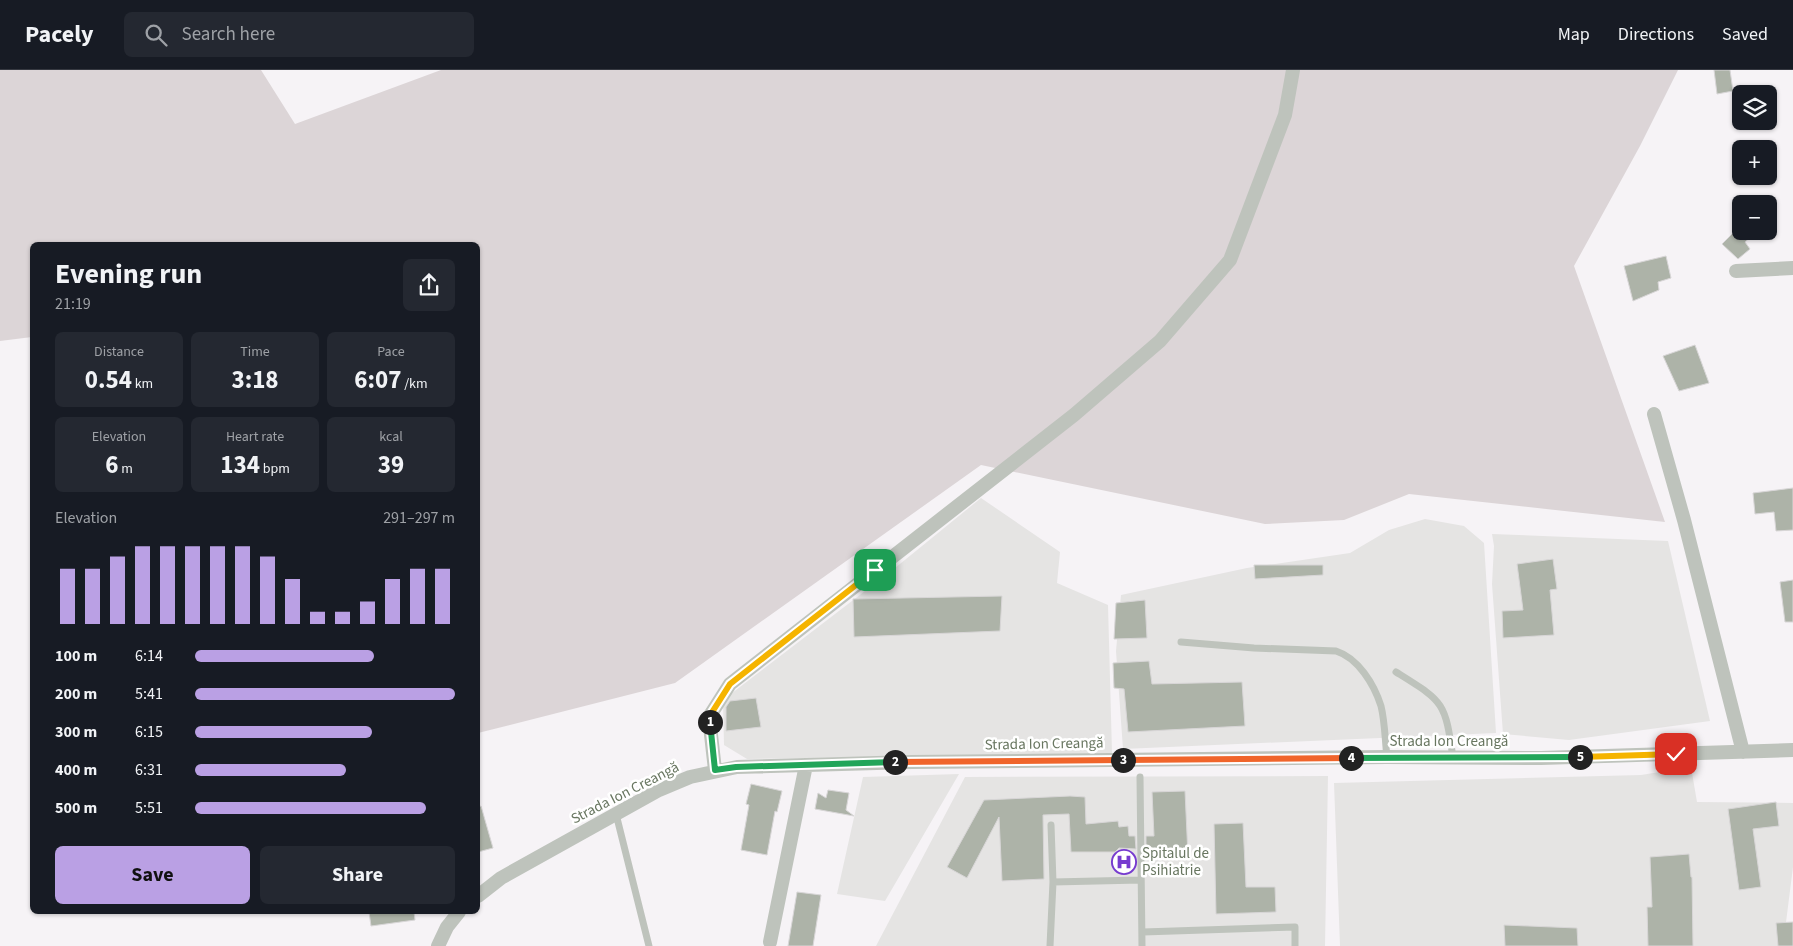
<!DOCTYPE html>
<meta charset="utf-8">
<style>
:root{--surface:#171b24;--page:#242831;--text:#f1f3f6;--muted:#9ea1a6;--line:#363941;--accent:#baa0e4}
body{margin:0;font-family:"Source Sans 3",sans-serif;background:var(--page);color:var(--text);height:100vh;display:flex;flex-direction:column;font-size:19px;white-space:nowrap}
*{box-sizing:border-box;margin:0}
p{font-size:16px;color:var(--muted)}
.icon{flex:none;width:28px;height:28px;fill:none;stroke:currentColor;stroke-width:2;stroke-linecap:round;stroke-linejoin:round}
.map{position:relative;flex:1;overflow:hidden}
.details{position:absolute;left:30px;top:172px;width:450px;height:672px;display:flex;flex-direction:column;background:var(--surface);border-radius:8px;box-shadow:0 1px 4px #0004}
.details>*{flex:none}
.tools{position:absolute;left:1732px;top:15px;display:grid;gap:10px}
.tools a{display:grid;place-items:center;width:45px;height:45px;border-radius:8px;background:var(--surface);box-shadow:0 1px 4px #0004;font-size:25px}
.pin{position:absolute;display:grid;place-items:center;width:42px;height:42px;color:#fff;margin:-21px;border-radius:10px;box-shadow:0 2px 8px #0006}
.km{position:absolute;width:25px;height:25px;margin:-12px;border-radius:50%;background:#222;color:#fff;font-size:14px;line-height:25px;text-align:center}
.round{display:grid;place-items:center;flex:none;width:52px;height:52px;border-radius:8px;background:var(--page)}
.head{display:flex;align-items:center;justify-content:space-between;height:85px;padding:0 25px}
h1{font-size:28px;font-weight:700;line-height:38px}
.figures{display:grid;grid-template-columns:repeat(3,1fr);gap:8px;height:85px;padding:5px 25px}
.figures div{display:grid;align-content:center;border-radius:8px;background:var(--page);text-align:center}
.figures b{font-size:25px;font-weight:700}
.figures small{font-size:14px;font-weight:400}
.figures p{font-size:14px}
.chart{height:140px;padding:10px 25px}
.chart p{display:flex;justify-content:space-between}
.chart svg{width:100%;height:90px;margin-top:5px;stroke:var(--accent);stroke-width:6}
.primary-button{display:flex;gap:10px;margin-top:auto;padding:10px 25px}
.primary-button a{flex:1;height:58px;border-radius:8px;background:var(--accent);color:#111;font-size:20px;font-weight:700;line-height:58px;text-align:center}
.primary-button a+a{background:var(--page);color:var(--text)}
ul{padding:0 25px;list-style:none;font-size:16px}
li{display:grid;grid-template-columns:80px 60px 1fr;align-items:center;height:38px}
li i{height:12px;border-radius:6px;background:var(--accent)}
header{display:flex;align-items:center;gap:30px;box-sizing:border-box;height:70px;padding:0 25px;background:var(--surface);border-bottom:1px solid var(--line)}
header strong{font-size:24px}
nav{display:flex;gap:28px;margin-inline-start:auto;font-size:18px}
.search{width:350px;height:45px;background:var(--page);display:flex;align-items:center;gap:12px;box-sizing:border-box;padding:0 18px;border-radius:8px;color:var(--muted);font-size:19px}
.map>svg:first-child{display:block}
</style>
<header>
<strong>Pacely</strong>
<div class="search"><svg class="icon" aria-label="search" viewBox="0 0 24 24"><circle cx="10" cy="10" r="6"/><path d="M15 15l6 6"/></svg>Search here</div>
<nav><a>Map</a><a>Directions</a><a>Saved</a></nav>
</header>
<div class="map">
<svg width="1793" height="876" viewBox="0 0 1793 876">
<rect width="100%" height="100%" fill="#f6f3f6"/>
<!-- built -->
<path fill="#e5e4e3" d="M981 428 1060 482 1057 513 1108 535 1112 683 747 689 724 675 723 630 895 498Z
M1425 449 1464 456 1484 473 1496 663 1123 679 1116 581 1121 525 1247 498 1350 483 1389 460Z
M1492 464 1668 471 1710 651 1569 670 1503 664 1492 514 1494 476Z
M1691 697 1697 732 1793 733V797L1783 876H1340L1334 713 1641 705Z
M959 704 885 831 837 824 863 707Z
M1328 706 1325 876H876L965 707Z"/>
<!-- green -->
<path fill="#dcd5d7" d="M0 0H261L295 54 441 0H1678L1640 76 1574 196 1665 452 1409 424 1344 450 1265 454 981 395 675 613 478 663V175H32V267L0 271Z"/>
<!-- building -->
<path fill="#adb3a8" stroke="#d8d6d7" d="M1714 0H1730L1733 21 1717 24Z
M1735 161H1757L1745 172 1750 179 1738 189 1722 174Z
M1666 186 1671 208 1658 212 1659 220 1633 231 1624 196Z
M1695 275 1709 313 1679 321 1663 286Z
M1793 418V460L1776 461 1774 442 1755 444 1753 423Z
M1553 489 1557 519 1550 520 1554 565 1503 568 1502 541 1523 540 1517 494Z
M1254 495H1323V505L1255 509Z
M1793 510V552H1785L1780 512Z
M1002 526 1000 561 854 567 853 529Z
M1145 530 1147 568 1114 569 1116 533Z
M1149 591 1152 614 1242 612 1245 656 1128 662 1124 619 1114 618 1113 593Z
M756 628 761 657 726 661V637L730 631Z
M751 714 782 721 777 742 775 741 767 785 741 780 749 735 746 734Z
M828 720 849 723 846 740 854 746 815 739 818 723 826 728Z
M1185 721 1188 786 1154 787V780L1146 779V766H1154L1152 722Z
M1070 726 1085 727 1086 754 1118 751 1119 757 1128 756 1129 766H1135L1136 779 1119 778 1115 782H1071L1069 744 1043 745 1044 809 1002 811 999 747 967 808 947 797 984 730Z
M1776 732 1779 756 1753 759 1761 817 1739 820 1728 739Z
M481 736 493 778 478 782V737Z
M1243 753 1246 817H1275L1276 842 1216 844 1214 754Z
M1689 784 1691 807H1692L1693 876H1648L1647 837H1652L1650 787Z
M797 822 821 825 813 876H788Z
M369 842H414L415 850 371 856Z
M1793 852V876H1778L1776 853Z
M1504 855 1577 858 1578 876H1505Z"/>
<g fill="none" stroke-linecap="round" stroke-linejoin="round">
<!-- lane -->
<path stroke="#bec3bc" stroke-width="7" d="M1181 572 1254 578 1336 581C1358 588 1374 614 1381 636 1385 652 1385 671 1387 687
M1396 602C1444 632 1445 631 1453 688
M1140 707 1142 876
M616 744 649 876
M1053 812 1140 810
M1143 862 1295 857V876
M1050 876 1053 812 1051 755"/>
<!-- street -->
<path stroke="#bec3bc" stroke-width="14" d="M1736 201 1793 198
M1654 344 1684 450 1743 682
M715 700 709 647 730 614 1074 345 1160 271 1230 190 1285 45 1293 0
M478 826 501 808 659 720 690 707 737 697 912 692 1387 687 1541 688 1793 680
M770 872 806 695
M438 876 447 857 459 842"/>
</g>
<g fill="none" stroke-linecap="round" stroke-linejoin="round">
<defs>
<path id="split-1" d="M710 652 709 647 730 614 875 500"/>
<path id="split-2" d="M710 652 715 700 736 697 895 692"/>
<path id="split-3" d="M895 692 1123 690"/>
<path id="split-4" d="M1123 690 1351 688"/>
<path id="split-5" d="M1351 688 1580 687"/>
<path id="split-6" d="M1580 687 1676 684"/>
</defs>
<!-- split-1 casing -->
<use href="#split-1" stroke="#fff" stroke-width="10"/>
<!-- split-2 casing -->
<use href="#split-2" stroke="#fff" stroke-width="10"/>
<!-- split-3 casing -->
<use href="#split-3" stroke="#fff" stroke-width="10"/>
<!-- split-4 casing -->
<use href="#split-4" stroke="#fff" stroke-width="10"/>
<!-- split-5 casing -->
<use href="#split-5" stroke="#fff" stroke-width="10"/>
<!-- split-6 casing -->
<use href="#split-6" stroke="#fff" stroke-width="10"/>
<!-- split-1 -->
<use href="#split-1" stroke="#f5b400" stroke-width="6"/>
<!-- split-2 -->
<use href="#split-2" stroke="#22a559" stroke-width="6"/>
<!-- split-3 -->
<use href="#split-3" stroke="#f0652b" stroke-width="6"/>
<!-- split-4 -->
<use href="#split-4" stroke="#f0652b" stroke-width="6"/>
<!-- split-5 -->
<use href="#split-5" stroke="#22a559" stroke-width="6"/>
<!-- split-6 -->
<use href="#split-6" stroke="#f5b400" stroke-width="6"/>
</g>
<!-- icons -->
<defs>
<symbol id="hospital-ring" viewBox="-11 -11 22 22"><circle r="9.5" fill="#fff" stroke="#763bcf" stroke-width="1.5"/><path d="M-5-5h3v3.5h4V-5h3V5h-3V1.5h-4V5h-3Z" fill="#763bcf"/></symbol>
</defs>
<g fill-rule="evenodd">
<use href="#hospital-ring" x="1110" y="778" width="28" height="28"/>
</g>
<g text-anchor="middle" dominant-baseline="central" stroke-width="5" stroke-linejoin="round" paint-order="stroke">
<!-- street labels -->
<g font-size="15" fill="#687660" stroke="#fff">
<text x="1449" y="671">Strada Ion Creangă</text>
<text transform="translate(1044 674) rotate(-1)">Strada Ion Creangă</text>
<text transform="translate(625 723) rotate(-27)">Strada Ion Creangă</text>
</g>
<!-- poi labels -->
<g font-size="15" fill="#687660" stroke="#fff" text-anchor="start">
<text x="1142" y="783">Spitalul de<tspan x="1142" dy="17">Psihiatrie</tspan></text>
</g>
</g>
</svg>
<div class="tools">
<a><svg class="icon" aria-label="layers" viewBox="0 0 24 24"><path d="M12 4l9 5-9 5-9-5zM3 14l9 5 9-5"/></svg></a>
<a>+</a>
<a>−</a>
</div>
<div class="pin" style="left:875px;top:500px;background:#1e9e55"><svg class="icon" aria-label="arrive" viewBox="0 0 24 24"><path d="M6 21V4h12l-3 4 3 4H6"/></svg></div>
<div class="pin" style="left:1676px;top:684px;background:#d93025"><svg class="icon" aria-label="check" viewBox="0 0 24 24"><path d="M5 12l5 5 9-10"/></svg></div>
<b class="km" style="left:710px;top:652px">1</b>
<b class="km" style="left:895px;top:692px">2</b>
<b class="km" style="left:1123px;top:690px">3</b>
<b class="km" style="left:1351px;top:688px">4</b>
<b class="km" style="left:1580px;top:687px">5</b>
<section class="details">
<div class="head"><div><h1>Evening run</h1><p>21:19</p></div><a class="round"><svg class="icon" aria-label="share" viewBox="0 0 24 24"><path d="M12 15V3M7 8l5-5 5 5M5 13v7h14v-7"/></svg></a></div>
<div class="figures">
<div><p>Distance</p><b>0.54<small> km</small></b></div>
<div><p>Time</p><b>3:18</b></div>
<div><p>Pace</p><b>6:07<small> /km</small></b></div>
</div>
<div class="figures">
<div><p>Elevation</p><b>6<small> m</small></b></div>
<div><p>Heart rate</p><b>134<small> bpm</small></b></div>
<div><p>kcal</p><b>39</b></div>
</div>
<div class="chart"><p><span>Elevation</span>291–297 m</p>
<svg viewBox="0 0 160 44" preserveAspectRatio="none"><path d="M5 44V17M15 44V17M25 44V11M35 44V6M45 44V6M55 44V6M65 44V6M75 44V6M85 44V11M95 44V22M105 44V38M115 44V38M125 44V33M135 44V22M145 44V17M155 44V17"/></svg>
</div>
<ul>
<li><b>100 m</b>6:14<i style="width:69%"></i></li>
<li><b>200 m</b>5:41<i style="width:100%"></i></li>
<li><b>300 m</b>6:15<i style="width:68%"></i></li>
<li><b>400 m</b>6:31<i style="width:58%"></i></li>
<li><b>500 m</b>5:51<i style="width:89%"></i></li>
</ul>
<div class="primary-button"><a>Save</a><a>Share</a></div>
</section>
</div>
